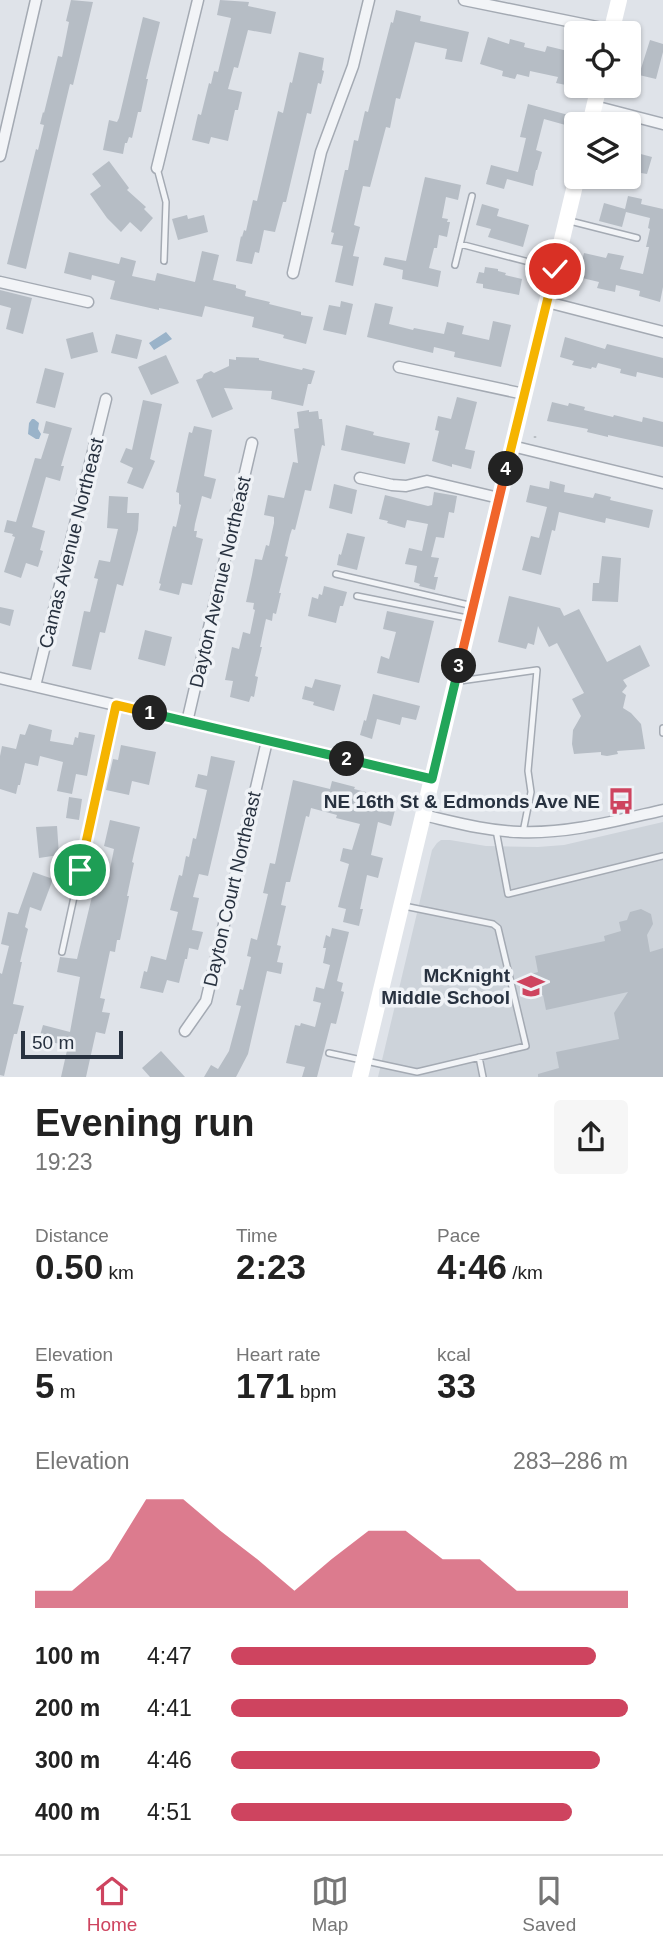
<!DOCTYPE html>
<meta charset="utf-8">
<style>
:root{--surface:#fff;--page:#f6f6f6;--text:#222;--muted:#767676;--line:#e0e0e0;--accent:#ce445f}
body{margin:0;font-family:Arial,sans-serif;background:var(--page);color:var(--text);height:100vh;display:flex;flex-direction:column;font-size:26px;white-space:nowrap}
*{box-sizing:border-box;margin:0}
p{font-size:23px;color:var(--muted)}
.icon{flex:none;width:38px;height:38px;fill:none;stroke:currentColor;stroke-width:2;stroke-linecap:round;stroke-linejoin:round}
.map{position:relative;height:1077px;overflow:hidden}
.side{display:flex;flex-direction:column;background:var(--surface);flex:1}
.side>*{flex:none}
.fabs{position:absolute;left:564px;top:21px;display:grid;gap:14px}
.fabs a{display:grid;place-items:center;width:77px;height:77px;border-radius:7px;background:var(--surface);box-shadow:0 2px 5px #0004;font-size:35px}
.scale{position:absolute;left:21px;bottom:18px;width:102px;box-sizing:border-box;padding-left:7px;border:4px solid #283240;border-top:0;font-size:19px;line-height:24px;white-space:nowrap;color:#283240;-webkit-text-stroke:5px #eff2f6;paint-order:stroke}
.pin{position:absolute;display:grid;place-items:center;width:60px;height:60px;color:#fff;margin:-30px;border:4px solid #fff;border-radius:50%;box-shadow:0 2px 7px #0007}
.km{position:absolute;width:35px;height:35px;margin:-18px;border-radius:50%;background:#222;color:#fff;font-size:19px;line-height:35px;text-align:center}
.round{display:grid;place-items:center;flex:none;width:74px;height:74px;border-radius:7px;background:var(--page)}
.summary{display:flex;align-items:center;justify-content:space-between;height:119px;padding:0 35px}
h1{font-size:38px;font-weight:700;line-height:52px}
.stats{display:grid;grid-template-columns:repeat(3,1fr);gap:10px;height:119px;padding:7px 35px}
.stats div{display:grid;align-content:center}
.stats b{font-size:35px;font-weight:700}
.stats small{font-size:19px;font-weight:400}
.stats p{font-size:19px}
.chart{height:196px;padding:14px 35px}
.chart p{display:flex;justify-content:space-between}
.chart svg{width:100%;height:126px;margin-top:7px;fill:var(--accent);opacity:.7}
ul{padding:0 35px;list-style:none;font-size:23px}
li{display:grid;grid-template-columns:112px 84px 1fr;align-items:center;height:52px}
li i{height:18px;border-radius:9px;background:var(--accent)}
.tab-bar{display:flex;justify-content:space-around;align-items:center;height:98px;border-top:2px solid var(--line);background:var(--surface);font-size:19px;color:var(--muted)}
.tab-bar a{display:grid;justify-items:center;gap:4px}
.tab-bar .selected{color:var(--accent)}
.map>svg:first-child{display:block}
</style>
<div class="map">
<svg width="663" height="1077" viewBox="0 0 663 1077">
<rect width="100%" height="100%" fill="#dfe3e9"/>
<!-- built -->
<path fill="#cdd3da" d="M663 822V1077H378L432 850 437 843 441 840H450L486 846 538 847 564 845Z"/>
<!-- water -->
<path fill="#9ab3c9" d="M166 332 172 339 154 350 149 343Z
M32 419H34L39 423 38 429 41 434 39 439H36L28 434 29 423Z"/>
<!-- building -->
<path fill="#b6bdc5" d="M71 0 93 2 73 85 70 84 26 269 7 264 36 149 38 150 44 125 40 124 43 112 44 113 58 56 62 57 69 22 66 21Z
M220 0 249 2 248 6 276 12 271 34 248 30 238 68 234 67 228 89 242 92 238 110H235L228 141 211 137 209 144 192 140 198 114 201 115 209 83 211 84 214 71 218 72 231 18 217 15Z
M396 10 421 16 420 21 469 32 462 62 445 59 447 49 415 42 400 99 396 98 390 128 386 127 370 187 363 186 354 225 360 227 353 256 359 257 353 286 335 282 343 246 331 244 334 233 331 232 345 170H348L354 140 358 141 365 111 368 112 391 22 393 23Z
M143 17 160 22 146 79H148L141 112H138L132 138 129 137 127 143H125L123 154 103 150 109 120 117 122 119 118Z
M488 37 509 44 510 39 525 43 524 47 545 52 547 46 576 53V66L571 86 556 83 558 77 530 71 529 77 517 74 515 79 502 76 503 71 480 64Z
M650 40 663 44V52L656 79 639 75Z
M299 52 324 58 322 70 324 71 321 84 318 83 311 114 307 113 286 202H283L275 232 264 230 259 253 255 252 252 264 236 261 241 236 242 237 244 230 246 231 253 200 257 201 278 111 283 113 290 82 292 83Z
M528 104 572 116 569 126 544 119 536 150 542 152 537 170H536L533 186 507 179 504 189 486 184 491 165 518 172 526 138 520 137Z
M637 153 652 157 647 174 641 173 640 178 628 175 631 160 635 161Z
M109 161 129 188 127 190 146 207 144 209 153 218 141 232 130 222 121 232 107 218 90 194 101 186 92 174Z
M425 177 461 185 458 200 446 197 442 218 448 219 447 222H450L447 237 439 235 437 248H434L429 268 441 271 438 287 402 279 403 270 383 265 385 257 406 261Z
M628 196 642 199 641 204 663 209V287L660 302 639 296 640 291 616 285 615 292 597 288 599 282 578 277 584 253 606 258 608 253 624 256 620 269 643 274 649 247H646L650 229 648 228 650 218 626 212 622 227 599 221 604 203 625 209Z
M482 204 499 209 497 216 529 225 523 247 488 237 491 229 476 225Z
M187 215 188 219 204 215 208 232 178 240 172 219Z
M202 251 219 255 213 280 236 285V288L246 291 245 296 270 302 269 304 301 312V315L313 317 306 344 283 338 284 335 252 327 254 317 205 306 202 317 169 310 159 308V310L110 299 115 281 92 275 91 280 64 273 69 252 119 264 121 257 136 261 132 276 155 281 157 273 195 282Z
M485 267 498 269V271L506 273 505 275 522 279 519 295 483 288V284L476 283 479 272 484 273Z
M0 290 32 298 23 334 6 329 11 308 0 305Z
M341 301 353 304 346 335 323 330 329 305 340 307Z
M375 303 393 307 389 324 413 330 414 328 444 334 447 322 464 326 462 334 489 340 493 321 511 325 501 367 454 357 455 352 434 347 433 353 367 337Z
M93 332 98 352 71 359 66 339Z
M116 334 142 340 137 359 111 353Z
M565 337 605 349 607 344 663 358V378L637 372 636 377 620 373 621 369 598 363 596 368 592 367 591 369 572 365 574 361 560 357Z
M166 355 179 383 151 395 138 367Z
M236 357 259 358V360L302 370 303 368 315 371 311 384H308L303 406 271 399 272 391 224 388 233 409 212 418 196 380 202 378 204 374 211 371 214 373 229 366V359L236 360Z
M45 368 64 373 55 408 36 403Z
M457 397 477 402 465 449 475 451 471 469 452 464V467L432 461 439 431 435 430 438 416 451 419Z
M143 400 162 404 150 459 155 461 143 489 127 483 133 468 120 462 126 448 132 450Z
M552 402 568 406 569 403 585 407 584 410 613 417 614 415 642 422 643 417 663 422V447L621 438 608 435V437L587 432 588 429 547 421Z
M309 410V412L318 411 319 419H322L325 446 322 445 311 491 305 490 295 530 292 529 290 535 285 556 288 557 279 593H281L276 614 273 613 272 621 266 619 260 647H262L255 676 258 677 254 697 251 696 249 702 230 697 233 681 225 680 232 647 239 649 243 632 250 634 255 610 253 609 254 603 246 602 252 575 255 559 262 560 266 545 269 546 274 523V517L264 515 268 495 284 498 293 462 298 463 294 429 299 428 297 412Z
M46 421 72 428 61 466H64L60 481 46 477 32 527 45 531 40 550 43 551 38 567 26 563 21 578 4 572 15 537 12 536 13 534 4 532 7 520 16 522 35 458 41 459 49 434 43 433Z
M346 425 374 432 373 435 410 443 405 464 341 450Z
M194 426 212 430 204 476 216 479 211 499 202 496 195 524 194 531H197L196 537 203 539 192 585 182 583 179 595 159 590 161 584 159 583 173 526 176 527 181 505 179 504V493L176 492 189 432 192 433Z
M550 481 565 485 564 492 593 498 595 493 611 497 610 500 653 510 649 528 606 518 605 523 559 512 555 531 552 530 541 575 522 570 531 536 539 538 547 507 526 502 530 485 549 489Z
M334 484 357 490 352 514 329 508Z
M434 492 457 496 454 513 449 512 444 538 436 537 431 557 439 558 434 577H438L435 590 419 586 420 584 414 582 417 566 405 564 409 548 422 551 428 524 407 520 405 528 387 523 388 521 379 519 385 495 428 506 432 505Z
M109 496 128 497 127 513H139L138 530 123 586 117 584 105 633 100 632 91 670 72 666 84 611 90 612 98 579 94 578 99 560 110 562 118 529 107 528Z
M347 533 365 537 357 570 337 565 339 554 341 555Z
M602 556 621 558 618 602 592 601 593 583H599Z
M324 586 347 592 343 606H340L336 623 308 616 312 597 318 599 319 594 322 595Z
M509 596 560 608 564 616 579 609 607 662 640 645 650 666 623 680 627 686 622 692 626 695 623 708 631 713 641 724 645 749 617 751 618 754 607 756 601 755V752L574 754 572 744 573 730 581 716 572 699 584 693 557 643 549 647 538 626 534 645 528 643 526 649 498 642Z
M0 607 14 610 10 626 0 623Z
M387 611 434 621 419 683 377 673 381 656 389 659 396 632 383 629Z
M145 630 172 637 165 666 138 659Z
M315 679 341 685 334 711 313 705 314 702 302 699 305 686 312 688Z
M373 694 420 706 416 720 402 717 400 725 377 719 372 739 360 735 364 720 366 721Z
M29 724 52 730 50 741 73 745 75 737 78 738 79 732 95 735 87 776 76 774 72 794 57 791 63 762 40 756 38 766 25 763 20 785H18L16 794 0 789V756L2 746 16 749 20 734 25 735Z
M121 745 156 752 149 785 132 781 129 795 106 790 113 759 118 760Z
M211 756 235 761 208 876 199 874 193 897 199 898 192 930 203 932 198 950 189 948 187 959H185L179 983 167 980 163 993 140 988 144 971 147 972 151 956 166 960 178 912 170 910 179 875 182 876 186 856 189 857 193 838 196 839 207 790 195 787 198 774 207 776Z
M293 780 330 789 332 781 355 787 354 789 366 792 365 795 397 802 391 826 378 822 371 855 383 858 378 878 367 875 360 909H363L359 926 343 922 346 909 338 907 349 864 340 861 343 848 352 850 360 824 336 818 337 815 311 808 309 817 306 816 290 882H286L281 905 286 906 277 945 281 946 277 962 283 963 281 974 267 971 248 1054 236 1077H204L211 1065 218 1069 229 1051 241 1006 236 1005 240 989 243 990 251 957 247 956 251 938 257 940 268 894 263 893 270 863 275 864Z
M69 797 82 799 79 820 66 818Z
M110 820 140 827 132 862 134 863 127 896H129L120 940H117L115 952 110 951 100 998 105 999 102 1012 110 1013 105 1034 96 1032 86 1077H61L68 1046 39 1039 43 1025 70 1032 80 977 57 972 60 957 77 959 94 888H95L99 872 109 874 114 849 104 846Z
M57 826 59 855 39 858 36 827Z
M33 872 53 879 41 911 30 907 25 927 28 929 26 937 20 962H22L13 1004 24 1006 17 1034H14L4 1076 0 1075V973L2 974 9 946 1 944 8 912 18 914Z
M641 909 651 914 653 924 647 935 650 952 663 948V1077H538V1074L559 1068 556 1052 619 1039 614 1013 628 992 546 1010 543 995 530 997 527 975 538 972 535 956 605 941 604 936 621 931 619 922 627 920 630 912Z
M332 928 349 932 337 981 343 983 341 991 344 992 336 1024 331 1023 317 1077H302L305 1067 286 1063 295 1025 300 1026 301 1023 315 1027 321 1003 313 1001 316 987 324 989 330 965 323 963 326 948H323L326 935 330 937Z
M161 1051 185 1077H150L142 1068Z"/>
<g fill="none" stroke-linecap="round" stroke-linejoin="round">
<defs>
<path id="lane" d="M157 168 166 202 164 261
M570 221 637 238
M460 244 552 268
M455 265 472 196
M336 574 473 606
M357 596 467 618
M460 681 537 670 528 771 531 792 523 832
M663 728V733
M496 830 508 894 663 856
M62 952 116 705
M329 1053 417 1072 526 1046 498 928 493 924 404 906
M479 1057 483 1077"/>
<path id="street" d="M464 0 612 30
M594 106 663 124
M0 156 36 0
M157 168 198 0
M293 273 321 152 353 66 369 0
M0 282 88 302
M547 302 663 332
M399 367 524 394
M512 446 663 483
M360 478 392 485 406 486 427 481 499 498
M0 678 432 779
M35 686 106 399
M187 722 252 443
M423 815C454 822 486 831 519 832 568 834 615 821 663 810
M185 1031 206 1001 267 741"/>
</defs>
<!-- lane casing -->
<use href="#lane" stroke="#a4aab3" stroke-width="8"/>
<!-- street casing -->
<use href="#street" stroke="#a4aab3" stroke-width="13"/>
<!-- path -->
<path stroke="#b9bec4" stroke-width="2.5" stroke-dasharray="5 5" stroke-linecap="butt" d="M569 293 570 292
M535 438V436"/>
<!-- lane -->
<use href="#lane" stroke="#f2f4f7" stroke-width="5"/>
<!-- street -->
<use href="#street" stroke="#f2f4f7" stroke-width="10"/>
<!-- secondary -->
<path stroke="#fff" stroke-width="16" d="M611 33 619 0
M590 124 599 86
M360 1077 577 177"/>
</g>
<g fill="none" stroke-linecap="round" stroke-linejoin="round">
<defs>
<path id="split-1" d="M80 870 116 705 150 713"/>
<path id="split-2" d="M150 713 347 759"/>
<path id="split-3" d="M347 759 432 779 459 666"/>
<path id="split-4" d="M459 666 506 469"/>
<path id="split-5" d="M506 469 555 269"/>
</defs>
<!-- split-1 casing -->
<use href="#split-1" stroke="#fff" stroke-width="14"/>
<!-- split-2 casing -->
<use href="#split-2" stroke="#fff" stroke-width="14"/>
<!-- split-3 casing -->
<use href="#split-3" stroke="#fff" stroke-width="14"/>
<!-- split-4 casing -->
<use href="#split-4" stroke="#fff" stroke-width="14"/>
<!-- split-5 casing -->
<use href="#split-5" stroke="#fff" stroke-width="14"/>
<!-- split-1 -->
<use href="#split-1" stroke="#f5b400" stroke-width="9"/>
<!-- split-2 -->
<use href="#split-2" stroke="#22a559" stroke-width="9"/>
<!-- split-3 -->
<use href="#split-3" stroke="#22a559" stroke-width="9"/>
<!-- split-4 -->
<use href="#split-4" stroke="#f0652b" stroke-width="9"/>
<!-- split-5 -->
<use href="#split-5" stroke="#f5b400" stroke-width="9"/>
</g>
<!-- icons -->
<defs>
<symbol id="bus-bare" viewBox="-9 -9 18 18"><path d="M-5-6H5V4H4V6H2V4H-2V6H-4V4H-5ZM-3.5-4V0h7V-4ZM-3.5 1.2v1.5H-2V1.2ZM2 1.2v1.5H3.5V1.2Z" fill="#ce445f" stroke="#eff2f6" stroke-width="2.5" paint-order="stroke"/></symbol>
<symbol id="school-bare" viewBox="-9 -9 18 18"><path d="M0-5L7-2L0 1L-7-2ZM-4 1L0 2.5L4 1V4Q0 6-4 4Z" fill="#ce445f" stroke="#eff2f6" stroke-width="2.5" paint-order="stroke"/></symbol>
</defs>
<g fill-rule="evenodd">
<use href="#bus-bare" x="602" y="782" width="38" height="38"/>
<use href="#school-bare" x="512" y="967" width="38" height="38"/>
</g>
<g text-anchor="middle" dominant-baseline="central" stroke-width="7" stroke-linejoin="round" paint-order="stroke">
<!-- street labels -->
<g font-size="19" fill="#283240" stroke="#eff2f6">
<text transform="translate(71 543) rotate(-76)">Camas Avenue Northeast</text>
<text transform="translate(220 582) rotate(-77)">Dayton Avenue Northeast</text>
<text transform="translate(232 889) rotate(-77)">Dayton Court Northeast</text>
</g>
<!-- poi labels -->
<g font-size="19" font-weight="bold" fill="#283240" stroke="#eff2f6" text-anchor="end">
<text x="600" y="801">NE 16th St &amp; Edmonds Ave NE</text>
<text x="510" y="975">McKnight<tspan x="510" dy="22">Middle School</tspan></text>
</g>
</g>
</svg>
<div class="fabs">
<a><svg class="icon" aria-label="locate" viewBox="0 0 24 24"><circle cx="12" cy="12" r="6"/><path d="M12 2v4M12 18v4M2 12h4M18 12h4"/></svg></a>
<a><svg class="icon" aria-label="layers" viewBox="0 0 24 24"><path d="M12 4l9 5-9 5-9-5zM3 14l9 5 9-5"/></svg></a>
</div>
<div class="scale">50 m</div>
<div class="pin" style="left:80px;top:870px;background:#1e9e55"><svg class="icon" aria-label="arrive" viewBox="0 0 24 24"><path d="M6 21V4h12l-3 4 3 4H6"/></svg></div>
<div class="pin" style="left:555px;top:269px;background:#d93025"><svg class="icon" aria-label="check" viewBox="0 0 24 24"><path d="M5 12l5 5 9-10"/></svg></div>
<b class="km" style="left:150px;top:713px">1</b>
<b class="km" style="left:347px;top:759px">2</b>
<b class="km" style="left:459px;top:666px">3</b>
<b class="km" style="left:506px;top:469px">4</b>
</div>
<section class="side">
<div class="summary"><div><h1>Evening run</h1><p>19:23</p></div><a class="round"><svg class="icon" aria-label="share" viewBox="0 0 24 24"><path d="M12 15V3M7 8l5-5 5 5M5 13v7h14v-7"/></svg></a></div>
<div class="stats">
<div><p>Distance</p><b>0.50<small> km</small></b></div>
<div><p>Time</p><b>2:23</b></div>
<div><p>Pace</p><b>4:46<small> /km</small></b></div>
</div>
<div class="stats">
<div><p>Elevation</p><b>5<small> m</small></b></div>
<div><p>Heart rate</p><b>171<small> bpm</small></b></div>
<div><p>kcal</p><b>33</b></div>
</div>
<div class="chart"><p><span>Elevation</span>283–286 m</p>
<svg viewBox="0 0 160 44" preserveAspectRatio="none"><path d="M0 44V38L10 38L20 27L30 6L40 6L50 17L60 27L70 38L80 27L90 17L100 17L110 27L120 27L130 38L140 38L150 38L160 38V44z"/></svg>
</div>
<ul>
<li><b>100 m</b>4:47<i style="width:92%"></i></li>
<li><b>200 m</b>4:41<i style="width:100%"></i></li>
<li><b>300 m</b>4:46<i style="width:93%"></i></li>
<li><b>400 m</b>4:51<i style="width:86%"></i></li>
</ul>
</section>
<nav class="tab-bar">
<a class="selected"><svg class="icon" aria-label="home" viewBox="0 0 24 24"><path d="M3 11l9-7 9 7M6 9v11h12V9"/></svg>Home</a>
<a><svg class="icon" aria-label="map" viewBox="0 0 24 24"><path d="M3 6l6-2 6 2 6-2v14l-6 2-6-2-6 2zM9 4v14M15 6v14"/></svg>Map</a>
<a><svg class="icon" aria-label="saved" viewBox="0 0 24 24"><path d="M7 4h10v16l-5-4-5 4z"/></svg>Saved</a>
</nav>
